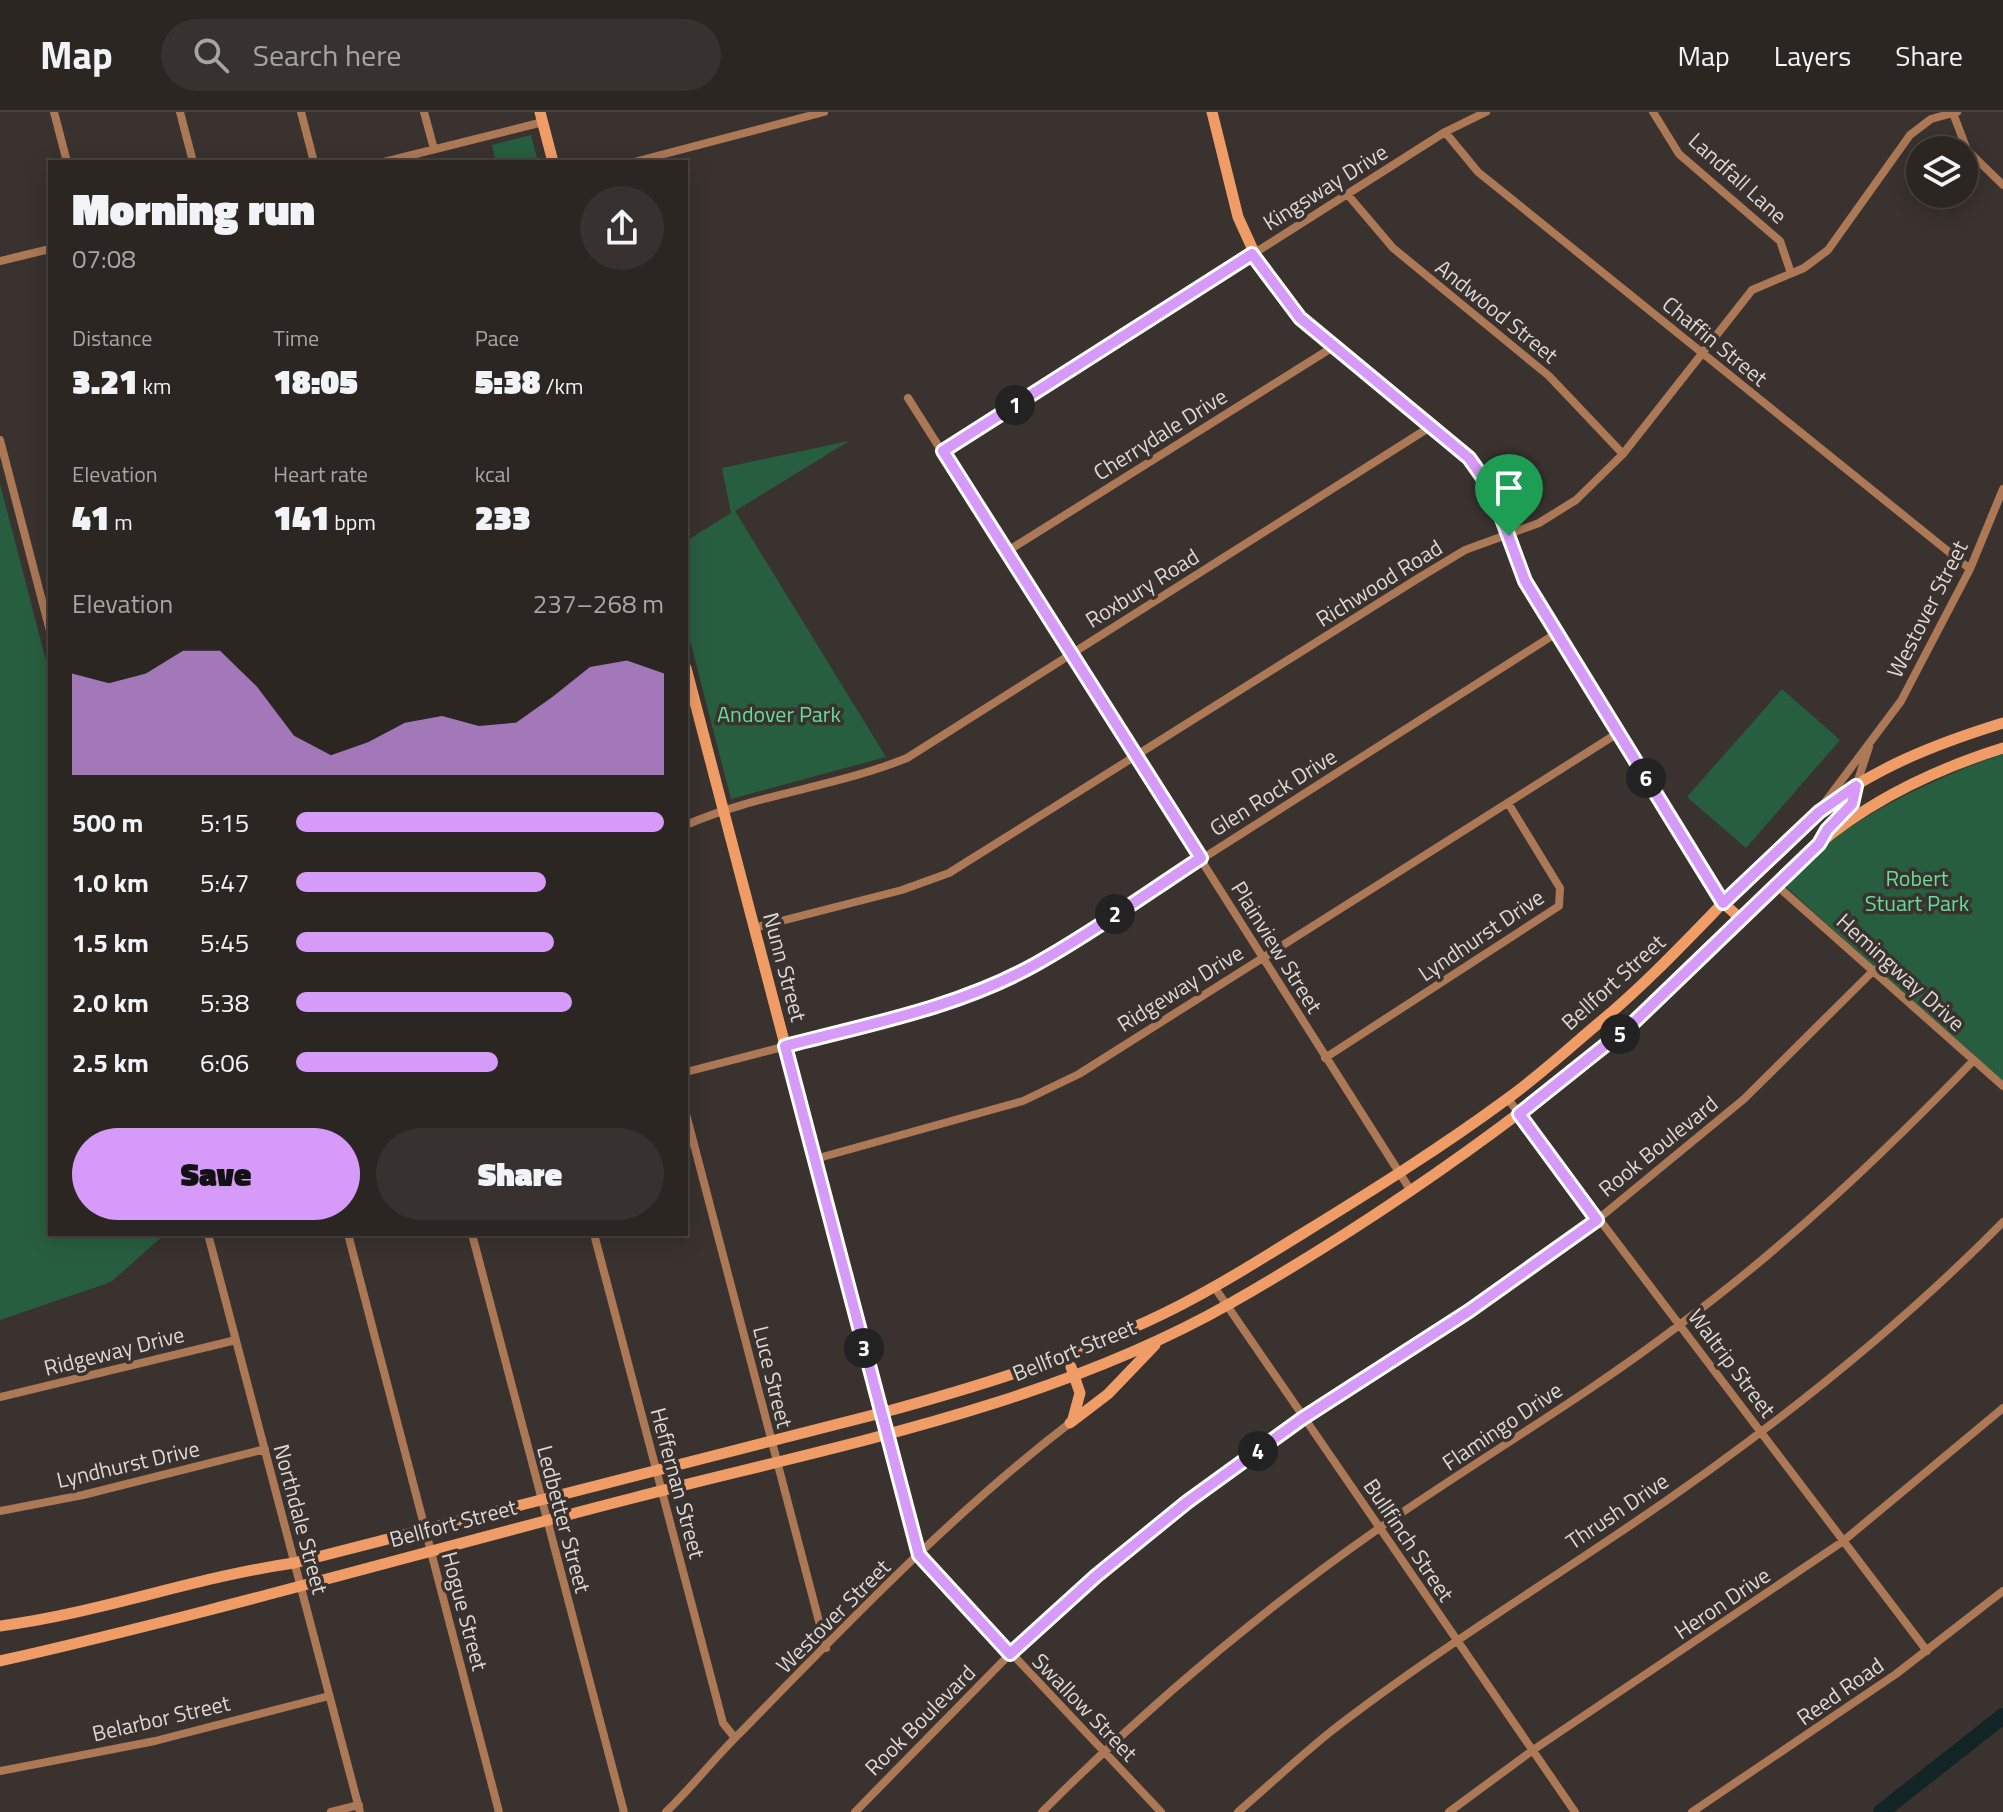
<!DOCTYPE html>
<meta charset="utf-8">
<style>
:root{--surface:#2b2622;--page:#37322f;--text:#f1f3f6;--muted:#a6a5a5;--line:#474340;--accent:#d69bf9}
body{margin:0;font-family:"Titillium Web",sans-serif;background:var(--page);color:var(--text);height:100vh;display:flex;flex-direction:column;font-size:30px;white-space:nowrap}
*{box-sizing:border-box;margin:0}
p{font-size:26px;color:var(--muted)}
.icon{flex:none;width:44px;height:44px;fill:none;stroke:currentColor;stroke-width:2;stroke-linecap:round;stroke-linejoin:round}
.map{position:relative;flex:1;overflow:hidden}
.side{position:absolute;left:48px;top:48px;width:640px;height:1076px;display:flex;flex-direction:column;background:var(--surface);border-radius:0px;box-shadow:0 4px 20px #0003,0 0 0 2px var(--line)}
.side>*{flex:none}
.controls{position:absolute;left:1906px;top:24px;display:grid;gap:16px}
.controls a{display:grid;place-items:center;width:72px;height:72px;border-radius:50%;background:var(--surface);box-shadow:0 4px 20px #0003,0 0 0 2px var(--line);font-size:40px}
.pin{position:absolute;display:grid;place-items:center;width:68px;height:68px;color:#fff;margin:-82px -34px;border-radius:50% 50% 50% 0;rotate:-45deg;box-shadow:0 0 8px #0007}
.pin .icon{rotate:45deg}
.km{position:absolute;width:40px;height:40px;margin:-20px;border-radius:50%;background:#222;color:#fff;font-size:22px;line-height:40px;text-align:center}
.round{display:grid;place-items:center;flex:none;width:84px;height:84px;border-radius:42px;background:var(--page)}
.overview{display:flex;align-items:center;justify-content:space-between;height:136px;padding:0 24px}
h1{font-size:44px;font-weight:800;line-height:60px}
.figures{display:grid;grid-template-columns:repeat(3,1fr);gap:12px;height:136px;padding:8px 24px}
.figures div{display:grid;align-content:center}
.figures b{font-size:34px;font-weight:800}
.figures small{font-size:22px;font-weight:400}
.figures p{font-size:22px}
.chart{height:224px;padding:16px 24px}
.chart p{display:flex;justify-content:space-between}
.chart svg{width:100%;height:144px;margin-top:8px;fill:var(--accent);opacity:.7}
.action{display:flex;gap:16px;margin-top:auto;padding:16px 24px}
.action a{flex:1;height:92px;border-radius:48px;background:var(--accent);color:#111;font-size:32px;font-weight:800;line-height:92px;text-align:center}
.action a+a{background:var(--page);color:var(--text)}
ul{padding:0 24px;list-style:none;font-size:26px}
li{display:grid;grid-template-columns:128px 96px 1fr;align-items:center;height:60px}
li i{height:20px;border-radius:10px;background:var(--accent)}
header{display:flex;align-items:center;gap:48px;box-sizing:border-box;height:112px;padding:0 40px;background:var(--surface);border-bottom:2px solid var(--line)}
header strong{font-size:38px}
nav{display:flex;gap:44px;margin-inline-start:auto;font-size:28px}
.search{width:560px;height:72px;background:var(--page);display:flex;align-items:center;gap:20px;box-sizing:border-box;padding:0 28px;border-radius:44px;color:var(--muted);font-size:30px}
.map>svg:first-child{display:block}
</style>
<header>
<strong>Map</strong>
<div class="search"><svg class="icon" aria-label="search" viewBox="0 0 24 24"><circle cx="10" cy="10" r="6"/><path d="M15 15l6 6"/></svg>Search here</div>
<nav><a>Map</a><a>Layers</a><a>Share</a></nav>
</header>
<div class="map">
<svg width="2003" height="1700" viewBox="0 0 2003 1700">
<rect width="100%" height="100%" fill="#39322e"/>
<!-- green -->
<path fill="#285e40" d="M531 23 538 50H496L492 33Z
M849 329 735 399 886 645 731 687 686 513V429L731 401 722 356Z
M0 372 50 564V1122H165L111 1170 0 1208Z
M1782 577 1840 628 1746 736 1687 685Z
M2003 642V972L1784 773C1830 714 1933 666 2003 642Z"/>
<g fill="none" stroke-linecap="round" stroke-linejoin="round">
<!-- river -->
<path stroke="#122426" stroke-width="16" d="M1881 1700 2003 1604"/>
<!-- street -->
<path stroke="#ac7856" stroke-width="8" d="M54 0 67 50
M180 0 193 50
M301 0 314 50
M424 0 434 37
M1653 0 1679 42 1780 129 1791 161
M1953 1 1967 38 2003 73
M1445 20 1478 60 1970 457
M384 50 543 10
M634 50 824 0
M1348 83 1393 136 1549 264 1623 342
M0 149 50 137
M908 286 1411 1079
M0 328 50 519
M943 339 1445 20 1486 0
M1006 440 1333 235
M1856 674 1869 635
M1823 693 1901 589 1970 457 2003 377
M686 713C756 682 836 675 907 646L1430 315
M1775 772 2003 974
M754 816 902 778 949 761 1417 467 1465 438 1539 411 1576 388 1623 342 1752 178 1804 156 1828 138 1910 23 1931 7 1957 0
M1325 946 1559 794 1560 776 1508 691
M686 960 922 899 1035 853 1555 522
M1508 987 1927 1539
M686 1002 826 1536
M815 1047 1023 989 1079 962 1618 621
M208 1122 360 1700
M348 1122 499 1700
M472 1122 624 1700
M594 1122 723 1611 735 1626
M1215 1176 1575 1700
M0 1285 236 1228
M887 1321 919 1443 1161 1700
M0 1399 83 1383 265 1337
M0 1659 155 1629 329 1584
M331 1700 359 1693
M666 1700C691 1676 712 1649 737 1624 843 1516 950 1403 1070 1311
M855 1700 1010 1542 1138 1428 1303 1306 1469 1199 1597 1108 1744 987 1874 858
M1042 1700C1146 1596 1258 1501 1378 1417 1477 1348 1582 1287 1678 1214 1785 1135 1881 1044 1974 948
M1238 1700C1268 1674 1298 1646 1329 1621 1420 1550 1518 1489 1613 1425 1752 1332 1886 1229 2003 1110
M1449 1700 1533 1638 1842 1430 2003 1296
M1692 1700 1896 1562 2003 1479"/>
<!-- secondary -->
<path stroke="#f09c66" stroke-width="11" d="M540 0 553 50
M1212 0 1238 105 1264 162 1300 206 1469 346 1491 377 1525 469 1723 791 1740 806
M686 556 887 1321
M1823 725 1852 692 1856 674
M1071 1255 1080 1281 1073 1307
M1070 1311 1108 1282 1155 1233
M0 1514C100 1501 195 1465 294 1451L881 1301C972 1276 1062 1249 1148 1209 1203 1184 1253 1152 1305 1120 1373 1078 1442 1035 1507 987 1539 964 1569 936 1600 910 1677 846 1740 766 1817 701 1870 657 1938 631 2003 611
M0 1549C212 1501 422 1440 633 1386 834 1334 1048 1295 1231 1191 1371 1111 1504 1018 1628 915 1695 860 1750 792 1815 735 1869 689 1936 657 2003 636"/>
</g>
<g fill="none" stroke-linecap="round" stroke-linejoin="round">
<defs>
<path id="route" d="M1252 142 1300 206 1469 346 1491 377 1525 469 1723 791 1819 700 1856 674 1852 692 1827 718 1819 732 1633 911 1519 1002 1597 1108 1469 1199 1303 1306 1187 1390 1096 1464 1010 1542 919 1443 785 934C870 912 959 895 1036 852 1092 821 1146 782 1201 746L943 339Z"/>
</defs>
<!-- route casing -->
<use href="#route" stroke="#fff" stroke-width="16"/>
<!-- route -->
<use href="#route" stroke="#d69bf9" stroke-width="10"/>
</g>
<g text-anchor="middle" dominant-baseline="central" stroke-width="7" stroke-linejoin="round" paint-order="stroke">
<!-- street labels -->
<g font-size="22" fill="#ddd8d5" stroke="#39322e">
<text transform="translate(1738 66) rotate(42)">Landfall Lane</text>
<text transform="translate(1325 75) rotate(-32)">Kingsway Drive</text>
<text transform="translate(1497 199) rotate(39)">Andwood Street</text>
<text transform="translate(1715 229) rotate(39)">Chaffin Street</text>
<text transform="translate(1160 322) rotate(-32)">Cherrydale Drive</text>
<text transform="translate(1379 471) rotate(-32)">Richwood Road</text>
<text transform="translate(1142 476) rotate(-32)">Roxbury Road</text>
<text transform="translate(1927 497) rotate(-63)">Westover Street</text>
<text transform="translate(1273 680) rotate(-32)">Glen Rock Drive</text>
<text transform="translate(1481 823) rotate(-34)">Lyndhurst Drive</text>
<text transform="translate(1277 835) rotate(58)">Plainview Street</text>
<text transform="translate(785 855) rotate(75)">Nunn Street</text>
<text transform="translate(1901 860) rotate(42)">Hemingway Drive</text>
<text transform="translate(1613 870) rotate(-42)">Bellfort Street</text>
<text transform="translate(1180 876) rotate(-32)">Ridgeway Drive</text>
<text transform="translate(1658 1034) rotate(-39)">Rook Boulevard</text>
<text transform="translate(1074 1238) rotate(-22)">Bellfort Street</text>
<text transform="translate(114 1239) rotate(-14)">Ridgeway Drive</text>
<text transform="translate(1732 1251) rotate(53)">Waltrip Street</text>
<text transform="translate(773 1265) rotate(76)">Luce Street</text>
<text transform="translate(1502 1314) rotate(-34)">Flamingo Drive</text>
<text transform="translate(128 1352) rotate(-13)">Lyndhurst Drive</text>
<text transform="translate(678 1371) rotate(75)">Heffernan Street</text>
<text transform="translate(1617 1399) rotate(-34)">Thrush Drive</text>
<text transform="translate(301 1407) rotate(75)">Northdale Street</text>
<text transform="translate(564 1407) rotate(75)">Ledbetter Street</text>
<text transform="translate(453 1411) rotate(-15)">Bellfort Street</text>
<text transform="translate(1409 1428) rotate(56)">Bullfinch Street</text>
<text transform="translate(1722 1491) rotate(-34)">Heron Drive</text>
<text transform="translate(465 1499) rotate(75)">Hogue Street</text>
<text transform="translate(833 1504) rotate(-45)">Westover Street</text>
<text transform="translate(1840 1579) rotate(-35)">Reed Road</text>
<text transform="translate(1085 1595) rotate(46)">Swallow Street</text>
<text transform="translate(161 1606) rotate(-13)">Belarbor Street</text>
<text transform="translate(920 1608) rotate(-45)">Rook Boulevard</text>
</g>
<!-- park labels -->
<g font-size="22" fill="#62df9a" stroke="#39322e">
<text x="779" y="602">Andover Park</text>
<text x="1917" y="766">Robert<tspan x="1917" dy="25">Stuart Park</tspan></text>
</g>
</g>
</svg>
<div class="controls">
<a><svg class="icon" aria-label="layers" viewBox="0 0 24 24"><path d="M12 4l9 5-9 5-9-5zM3 14l9 5 9-5"/></svg></a>
</div>
<div class="pin" style="left:1509px;top:424px;background:#1e9e55"><svg class="icon" aria-label="arrive" viewBox="0 0 24 24"><path d="M6 21V4h12l-3 4 3 4H6"/></svg></div>
<b class="km" style="left:1015px;top:293px">1</b>
<b class="km" style="left:1115px;top:802px">2</b>
<b class="km" style="left:864px;top:1236px">3</b>
<b class="km" style="left:1258px;top:1339px">4</b>
<b class="km" style="left:1620px;top:922px">5</b>
<b class="km" style="left:1646px;top:666px">6</b>
<section class="side">
<div class="overview"><div><h1>Morning run</h1><p>07:08</p></div><a class="round"><svg class="icon" aria-label="share" viewBox="0 0 24 24"><path d="M12 15V3M7 8l5-5 5 5M5 13v7h14v-7"/></svg></a></div>
<div class="figures">
<div><p>Distance</p><b>3.21<small> km</small></b></div>
<div><p>Time</p><b>18:05</b></div>
<div><p>Pace</p><b>5:38<small> /km</small></b></div>
</div>
<div class="figures">
<div><p>Elevation</p><b>41<small> m</small></b></div>
<div><p>Heart rate</p><b>141<small> bpm</small></b></div>
<div><p>kcal</p><b>233</b></div>
</div>
<div class="chart"><p><span>Elevation</span>237–268 m</p>
<svg viewBox="0 0 160 44" preserveAspectRatio="none"><path d="M0 44V13L10 16L20 13L30 6L40 6L50 17L60 32L70 38L80 34L90 28L100 26L110 29L120 28L130 20L140 11L150 9L160 13V44z"/></svg>
</div>
<ul>
<li><b>500 m</b>5:15<i style="width:100%"></i></li>
<li><b>1.0 km</b>5:47<i style="width:68%"></i></li>
<li><b>1.5 km</b>5:45<i style="width:70%"></i></li>
<li><b>2.0 km</b>5:38<i style="width:75%"></i></li>
<li><b>2.5 km</b>6:06<i style="width:55%"></i></li>
</ul>
<div class="action"><a>Save</a><a>Share</a></div>
</section>
</div>
